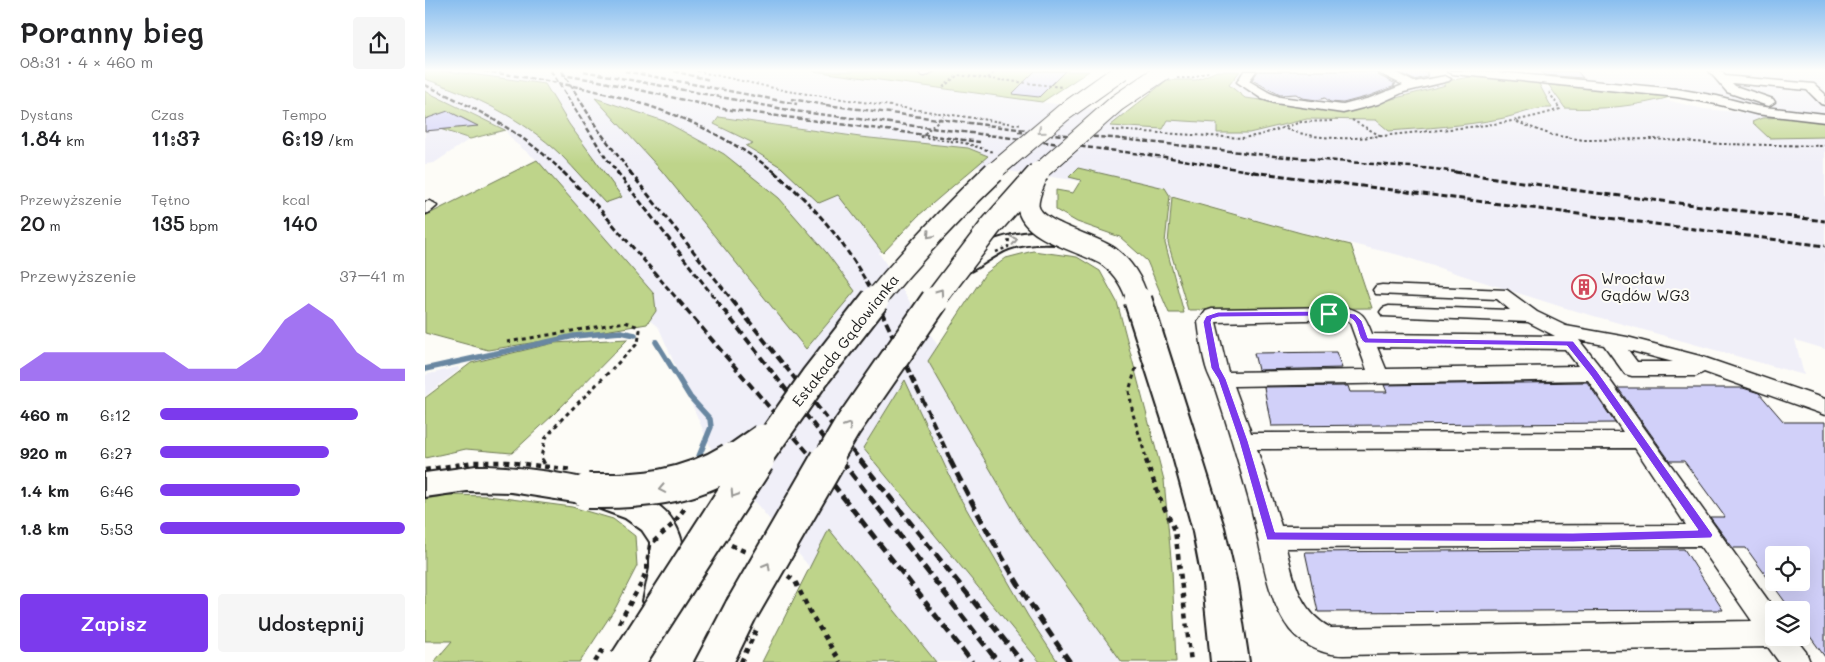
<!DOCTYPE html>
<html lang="pl">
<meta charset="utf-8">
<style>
:root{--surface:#fff;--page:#f6f6f6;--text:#202124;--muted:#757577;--accent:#7c3aed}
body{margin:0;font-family:Mali,sans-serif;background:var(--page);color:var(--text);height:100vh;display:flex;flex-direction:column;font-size:19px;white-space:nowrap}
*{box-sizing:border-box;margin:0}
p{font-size:16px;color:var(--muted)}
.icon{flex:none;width:28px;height:28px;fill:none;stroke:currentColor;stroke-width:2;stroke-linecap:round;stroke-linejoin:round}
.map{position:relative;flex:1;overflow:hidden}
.details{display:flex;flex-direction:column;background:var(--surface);width:425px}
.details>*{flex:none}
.buttons{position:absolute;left:1340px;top:546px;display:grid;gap:10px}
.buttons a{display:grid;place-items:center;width:45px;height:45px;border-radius:5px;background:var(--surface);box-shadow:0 5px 20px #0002;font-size:25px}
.pin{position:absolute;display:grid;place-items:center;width:42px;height:42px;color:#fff;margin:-21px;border:2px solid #fff;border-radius:50%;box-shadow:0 1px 5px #0007}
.round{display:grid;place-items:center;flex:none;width:52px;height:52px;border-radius:5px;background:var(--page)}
.headline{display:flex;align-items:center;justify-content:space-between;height:85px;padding:0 20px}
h1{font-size:28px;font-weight:600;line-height:38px}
.stats{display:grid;grid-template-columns:repeat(3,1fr);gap:8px;height:85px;padding:5px 20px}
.stats div{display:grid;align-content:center}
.stats b{font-size:21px;font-weight:600}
.stats small{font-size:14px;font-weight:400}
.stats p{font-size:14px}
.chart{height:140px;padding:10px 20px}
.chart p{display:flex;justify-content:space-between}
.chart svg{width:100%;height:90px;margin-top:5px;fill:var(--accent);opacity:.7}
.primary-button{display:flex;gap:10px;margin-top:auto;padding:10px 20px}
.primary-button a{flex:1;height:58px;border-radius:5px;background:var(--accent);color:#fff;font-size:20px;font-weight:600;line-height:58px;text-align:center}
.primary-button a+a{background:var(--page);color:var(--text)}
ul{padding:0 20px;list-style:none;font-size:16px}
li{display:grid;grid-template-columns:80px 60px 1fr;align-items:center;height:38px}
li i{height:12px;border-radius:6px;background:var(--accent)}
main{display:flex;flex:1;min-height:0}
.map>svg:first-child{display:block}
</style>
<main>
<section class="details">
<div class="headline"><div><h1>Poranny bieg</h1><p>08:31 · 4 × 460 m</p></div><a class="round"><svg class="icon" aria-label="share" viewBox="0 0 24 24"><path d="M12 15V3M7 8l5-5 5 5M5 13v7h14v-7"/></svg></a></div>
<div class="stats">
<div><p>Dystans</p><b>1.84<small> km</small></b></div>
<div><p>Czas</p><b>11:37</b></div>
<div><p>Tempo</p><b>6:19<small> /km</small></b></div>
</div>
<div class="stats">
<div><p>Przewyższenie</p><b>20<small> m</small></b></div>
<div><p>Tętno</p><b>135<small> bpm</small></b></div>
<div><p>kcal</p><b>140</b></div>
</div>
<div class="chart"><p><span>Przewyższenie</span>37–41 m</p>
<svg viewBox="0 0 160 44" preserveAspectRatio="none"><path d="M0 44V38L10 30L20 30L30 30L40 30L50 30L60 30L70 38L80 38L90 38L100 30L110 14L120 6L130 14L140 30L150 38L160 38V44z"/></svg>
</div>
<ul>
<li><b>460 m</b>6:12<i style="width:81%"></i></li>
<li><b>920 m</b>6:27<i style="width:69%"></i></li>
<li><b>1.4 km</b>6:46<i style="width:57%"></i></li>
<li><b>1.8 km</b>5:53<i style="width:100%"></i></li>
</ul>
<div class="primary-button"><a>Zapisz</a><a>Udostępnij</a></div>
</section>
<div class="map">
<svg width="1400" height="662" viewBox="0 0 1400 662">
<rect width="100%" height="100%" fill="#fdfcf7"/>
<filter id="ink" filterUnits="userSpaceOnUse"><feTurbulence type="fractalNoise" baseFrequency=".02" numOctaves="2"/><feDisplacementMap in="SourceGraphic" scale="10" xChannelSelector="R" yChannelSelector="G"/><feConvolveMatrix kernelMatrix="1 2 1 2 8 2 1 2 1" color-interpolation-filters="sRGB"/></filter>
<g filter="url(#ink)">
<!-- built -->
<path fill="#f0eff8" d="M0 71H388L704 114 865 126 919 111 820 98 804 85 815 71H999L1022 85 1040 80 1233 98 1279 109 1400 120V349L1370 340 1379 375 1137 307 974 255 868 230 747 196 699 187 547 166 469 233 454 253 641 548 727 662H452L448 652 382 564 287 451 234 328 188 290 112 160 89 142 80 130 0 91Z
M1069 71H1400V116L1365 112 1263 90 1237 87 1238 90 1210 87 1207 84 1199 83Z
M0 124 45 139 9 163 0 164Z
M33 367 34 370 0 396V375Z"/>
<!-- green -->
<path fill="#bed48a" stroke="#6d7853" d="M0 71H23L120 84 144 124 197 197 180 203C165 187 151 170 136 155 99 119 48 95 0 79Z
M388 71H664L617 102Z
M792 71H815L804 85 820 98 921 111 1021 85 1016 82 1051 76 1113 82 1127 108C1109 107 1092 116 1074 119 1038 126 1001 128 964 131L951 120 882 119 824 133H792V123L743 120 738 129 685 126 742 80H771Z
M1123 84 1249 96C1213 106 1177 110 1140 108Z
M0 91 80 130 45 139 0 124Z
M170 98 239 121 299 154 354 198 401 252 430 291 381 349 236 170Z
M294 117 435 137 543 148 563 156 493 216 458 253 413 195 394 203 356 167 321 146 328 143 289 124Z
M1367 117 1400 120V137L1344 138 1327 122 1337 118Z
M112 160 229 294 231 311 222 324 63 350 0 333V216Z
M653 168 740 188 745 196 740 243 759 313H744L722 261 695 237 652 222 631 210V190L648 193 656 180 644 177Z
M747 197 876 233 926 245 947 308 763 310 743 243Z
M608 251 652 257 675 271 692 302 739 480 747 570 751 662H697L596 523 503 361 560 274 581 258Z
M203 339 128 415 87 453 41 449 0 458V398L46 363 129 343Z
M480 380 534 496 603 616 633 662H615L438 448Z
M24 495 63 496 147 507 188 519 210 536 212 566 191 607 155 662H9L27 641H0V499Z
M404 529 511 662H337Z"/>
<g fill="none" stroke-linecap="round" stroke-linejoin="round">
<!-- stream -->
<path stroke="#6987a1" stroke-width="5.5" d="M231 342 265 397 285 419 286 427 272 461
M0 369 149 336 196 332 210 335"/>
</g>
<!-- building -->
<path fill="#d1d0f9" stroke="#1c1c1c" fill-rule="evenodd" d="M610 71H640L614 97 587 94Z
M833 71H950L953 75 971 84 968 85 970 86 944 96 918 103 905 102 900 98 892 100 877 98 871 94 855 95 827 80Z
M971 71H1002V77L989 80Z
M1115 71H1152L1158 78 1119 75Z
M23 111 53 126 0 131V119Z
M911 352 917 368 833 370 829 353Z
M1162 382 1190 423 846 426 839 387 923 386 925 392H962L959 385Z
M1193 388H1318L1334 393 1359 422H1400V657L1376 624V610H1366L1321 548H1308L1285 517H1300L1259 461H1245ZM1349 555H1376V582H1349Z
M1259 549 1298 610 893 612 880 552Z"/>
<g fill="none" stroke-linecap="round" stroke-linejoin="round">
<defs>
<path id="minor" d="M496 71H509L500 76 496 75 494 73Z
M819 71H831L824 81 845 93 855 97 918 105 945 98 978 85 954 73 952 71H967L989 82 1020 76 1026 79 1024 81 979 92 953 104 918 113 850 103 837 99 812 82Z
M1022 71H1061L1252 89 1292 96 1331 106 1400 114V122L1331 114 1291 104 1252 97 1028 74Z
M1284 71H1296L1300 76 1389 84 1400 94V105L1396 104 1382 90 1307 83 1310 86 1348 99 1350 102 1344 106 1340 105 1302 92Z
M4 201 9 203 12 206 5 212 0 214V202Z
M957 285 1082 290 1112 312 1141 326 1202 337 1275 356 1400 399V415L1279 372 1271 376H1207L1200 374 1179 345 1154 340 1176 368 1350 610 1349 638H1370L1381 652 1385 662H1354L1343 647 918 655C898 655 878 645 865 630 839 597 836 540 824 500 814 464 803 427 791 391 788 383 783 375 781 367 777 353 775 337 773 322L781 311 787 309 918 307C938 311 940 316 947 334L1130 336 1103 322 958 316 955 312 958 308 964 306 1085 310 1072 299 951 294 948 290 951 286ZM921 319 925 323 942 370 803 372 791 322ZM952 347 1140 349 1153 366 961 369ZM1203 350 1248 362H1212ZM1163 380 1198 432 826 433 809 386ZM1210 448 1261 525 856 526 832 449ZM1275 546 1327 621 906 628C874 611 869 580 861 548Z"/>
<path id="major" d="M617 231 658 235 661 240 658 245C648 247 640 245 631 244 615 243 599 244 584 249 565 256 544 279 525 274L522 269C538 245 589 232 617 231Z
M756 424 766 427 770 435 799 527 812 584 824 662H786L778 584 767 527 742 435 746 427Z
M51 466C94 465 211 480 241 512 266 539 263 581 248 613L236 617 224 613 218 601 225 568V542L217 530 200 518 162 504 86 492 42 491 0 497V473Z
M317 592 330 597 335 609 309 662H270L304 597Z"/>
</defs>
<!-- minor casing -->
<use href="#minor" stroke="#1c1c1c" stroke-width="3"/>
<!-- major casing -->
<use href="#major" stroke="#1c1c1c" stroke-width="4"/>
<!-- path-far2 -->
<path stroke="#1c1c1c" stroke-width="2" stroke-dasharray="2.5 2.5" stroke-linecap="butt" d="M272 71 362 91 597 125
M563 78 571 71
M752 78H766L785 71
M518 87 533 75 637 87
M927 120 956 136
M1092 122 1127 135 1159 140 1229 139 1296 144 1400 146
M861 129C907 145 949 136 996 132 1044 127 1090 124 1135 109L1124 92
M687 130 817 138 835 135 876 122 908 121
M496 137 540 143 568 152
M496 137 518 116"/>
<!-- path-far1 -->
<path stroke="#1c1c1c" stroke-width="3" stroke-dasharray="4 4" stroke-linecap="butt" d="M82 342 200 322 211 326 215 330 213 343 134 422 120 439 116 457 118 461
M711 368 704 391 708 414 722 461"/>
<!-- path -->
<path stroke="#1c1c1c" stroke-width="4.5" stroke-dasharray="5 5" stroke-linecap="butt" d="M117 460 119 464
M721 460 736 501 750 530 766 662
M306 545 321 552
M363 576 370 581 385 612 415 662"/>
<!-- minor -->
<use href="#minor" fill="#fdfcf7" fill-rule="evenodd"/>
<!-- major -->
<use href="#major" fill="#fdfcf7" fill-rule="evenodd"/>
<!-- rail-far3 -->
<path stroke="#1c1c1c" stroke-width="2.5" stroke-dasharray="5 2.5" stroke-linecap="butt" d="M59 71C168 87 261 104 351 173
M126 71 181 158 193 173
M137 71 172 128 206 173
M159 71 369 111 740 157 835 173
M200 71 372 104
M249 71 285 80
M136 75 170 80 299 109 555 142
M0 85C51 108 99 133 139 173
M366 99 407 106
M401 105 601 130
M593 132 688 138 850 156 1010 169 1038 173"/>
<!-- rail-far2 -->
<path stroke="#1c1c1c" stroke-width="3" stroke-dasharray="6 3" stroke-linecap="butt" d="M138 172 172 206 254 301
M192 172 292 301
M205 172 308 301
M349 172C393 207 426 251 452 301
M828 172 1400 246
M1030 172 1163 192 1400 221"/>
<!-- rail-far1 -->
<path stroke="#1c1c1c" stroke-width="4" stroke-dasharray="8 4" stroke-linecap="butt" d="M253 300 390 461
M291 300 417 461
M307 300 436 461
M451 300 526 461"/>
<!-- rail -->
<path stroke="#1c1c1c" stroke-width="5" stroke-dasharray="10 5" stroke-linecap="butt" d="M389 460 547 662
M416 460 573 662
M435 460 597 662
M525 460C560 529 599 599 645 662"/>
<defs>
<path id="major-bridge-far3" d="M567 173 638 113 697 71
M613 173 692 103 739 71"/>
<path id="major-bridge-far2" d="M610 180C606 189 603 196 603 206 605 232 665 243 684 257 699 268 708 284 713 301
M449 301C486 256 526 213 569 172
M509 301 566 226 614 172"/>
<path id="major-bridge-far1" d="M713 300 756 435
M305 461 338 438
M331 461 390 377 450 300
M402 461 422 427 510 300"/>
<path id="major-bridge" d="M163 491C214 492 262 488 307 460
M317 609 403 460
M202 662 332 460"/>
</defs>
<!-- major-bridge-far3 casing -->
<use href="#major-bridge-far3" stroke="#1c1c1c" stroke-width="19" stroke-linecap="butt"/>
<!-- major-bridge-far2 casing -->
<use href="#major-bridge-far2" stroke="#1c1c1c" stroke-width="24" stroke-linecap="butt"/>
<!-- major-bridge-far1 casing -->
<use href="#major-bridge-far1" stroke="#1c1c1c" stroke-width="31" stroke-linecap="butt"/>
<!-- major-bridge casing -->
<use href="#major-bridge" stroke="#1c1c1c" stroke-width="38" stroke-linecap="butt"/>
<!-- path-bridge-far1 -->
<path stroke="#1c1c1c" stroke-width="2.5" stroke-dasharray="3 3" stroke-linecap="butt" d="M571 252 583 247 584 237 588 232"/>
<!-- path-bridge -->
<path stroke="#1c1c1c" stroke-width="4.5" stroke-dasharray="5 5" stroke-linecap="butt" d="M0 470 49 462H82L148 470
M194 623 216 584 221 571 225 545 247 525 260 508
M170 662 179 648
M316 662 332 629"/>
<!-- major-bridge-far3 -->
<use href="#major-bridge-far3" stroke="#fdfcf7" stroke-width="17"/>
<!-- major-bridge-far2 -->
<use href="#major-bridge-far2" stroke="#fdfcf7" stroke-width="21"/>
<!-- major-bridge-far1 -->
<use href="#major-bridge-far1" stroke="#fdfcf7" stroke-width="27"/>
<!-- major-bridge -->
<use href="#major-bridge" stroke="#fdfcf7" stroke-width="34"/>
</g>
<!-- one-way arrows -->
<defs><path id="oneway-chevron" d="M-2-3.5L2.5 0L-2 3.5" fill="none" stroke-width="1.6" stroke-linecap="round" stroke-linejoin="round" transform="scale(1.25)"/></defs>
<g stroke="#989794">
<use href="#oneway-chevron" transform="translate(616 131) rotate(140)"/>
<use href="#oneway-chevron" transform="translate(505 235) rotate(132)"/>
<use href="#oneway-chevron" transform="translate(589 240) rotate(-12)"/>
<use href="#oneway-chevron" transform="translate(515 292) rotate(-55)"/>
<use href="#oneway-chevron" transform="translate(423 426) rotate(-58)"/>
<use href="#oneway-chevron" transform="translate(237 489) rotate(169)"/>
<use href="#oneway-chevron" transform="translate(309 494) rotate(123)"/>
<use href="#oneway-chevron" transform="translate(342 566) rotate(-60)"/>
</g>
</g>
<!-- sky -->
<linearGradient id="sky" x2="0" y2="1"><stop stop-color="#89beef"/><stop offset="0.43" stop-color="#fefefb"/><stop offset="1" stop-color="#fefefb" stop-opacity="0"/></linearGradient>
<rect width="1400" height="164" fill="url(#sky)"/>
<!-- route -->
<path fill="#7c3aed" stroke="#fff" fill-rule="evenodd" d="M904 311 930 314 937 321 943 338 1148 341 1172 371 1286 532 1288 535 1286 538 1148 542 842 540 814 441 793 379 786 368 778 322 781 316 793 312ZM904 316C910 317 920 316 925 318 935 322 931 338 940 343L1142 346 1166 376 1273 530 1148 533 850 532 823 441 801 379 795 368 786 322 787 319 794 317Z"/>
<!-- icons -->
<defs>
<symbol id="building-ring" viewBox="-11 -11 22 22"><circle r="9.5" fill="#fdfcf7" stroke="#d1495b" stroke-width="1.5"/><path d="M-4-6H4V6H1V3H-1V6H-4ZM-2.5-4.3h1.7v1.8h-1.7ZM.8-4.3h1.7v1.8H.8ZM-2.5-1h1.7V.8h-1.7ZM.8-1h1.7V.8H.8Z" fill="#d1495b"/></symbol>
</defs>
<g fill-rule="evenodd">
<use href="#building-ring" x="1145" y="273" width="28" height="28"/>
</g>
<g text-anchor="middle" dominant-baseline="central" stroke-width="4" stroke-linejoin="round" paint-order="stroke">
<!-- poi labels -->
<g font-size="15" fill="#1c1c1c" stroke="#fdfcf7" text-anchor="start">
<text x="1176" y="278">Wrocław<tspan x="1176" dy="17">Gądów WG3</tspan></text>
</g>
<!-- street labels -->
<g font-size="15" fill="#1c1c1c" stroke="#fdfcf7">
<text transform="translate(420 340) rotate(-52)">Estakada Gądowianka</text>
</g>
</g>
</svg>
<div class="buttons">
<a><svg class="icon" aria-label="locate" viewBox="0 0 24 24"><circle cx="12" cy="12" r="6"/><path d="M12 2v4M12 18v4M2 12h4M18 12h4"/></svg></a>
<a><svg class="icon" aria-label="layers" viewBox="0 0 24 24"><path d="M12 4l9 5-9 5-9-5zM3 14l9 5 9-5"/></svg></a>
</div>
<div class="pin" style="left:904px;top:314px;background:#1e9e55"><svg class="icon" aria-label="arrive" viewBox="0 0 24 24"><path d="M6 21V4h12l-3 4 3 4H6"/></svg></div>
</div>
</main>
